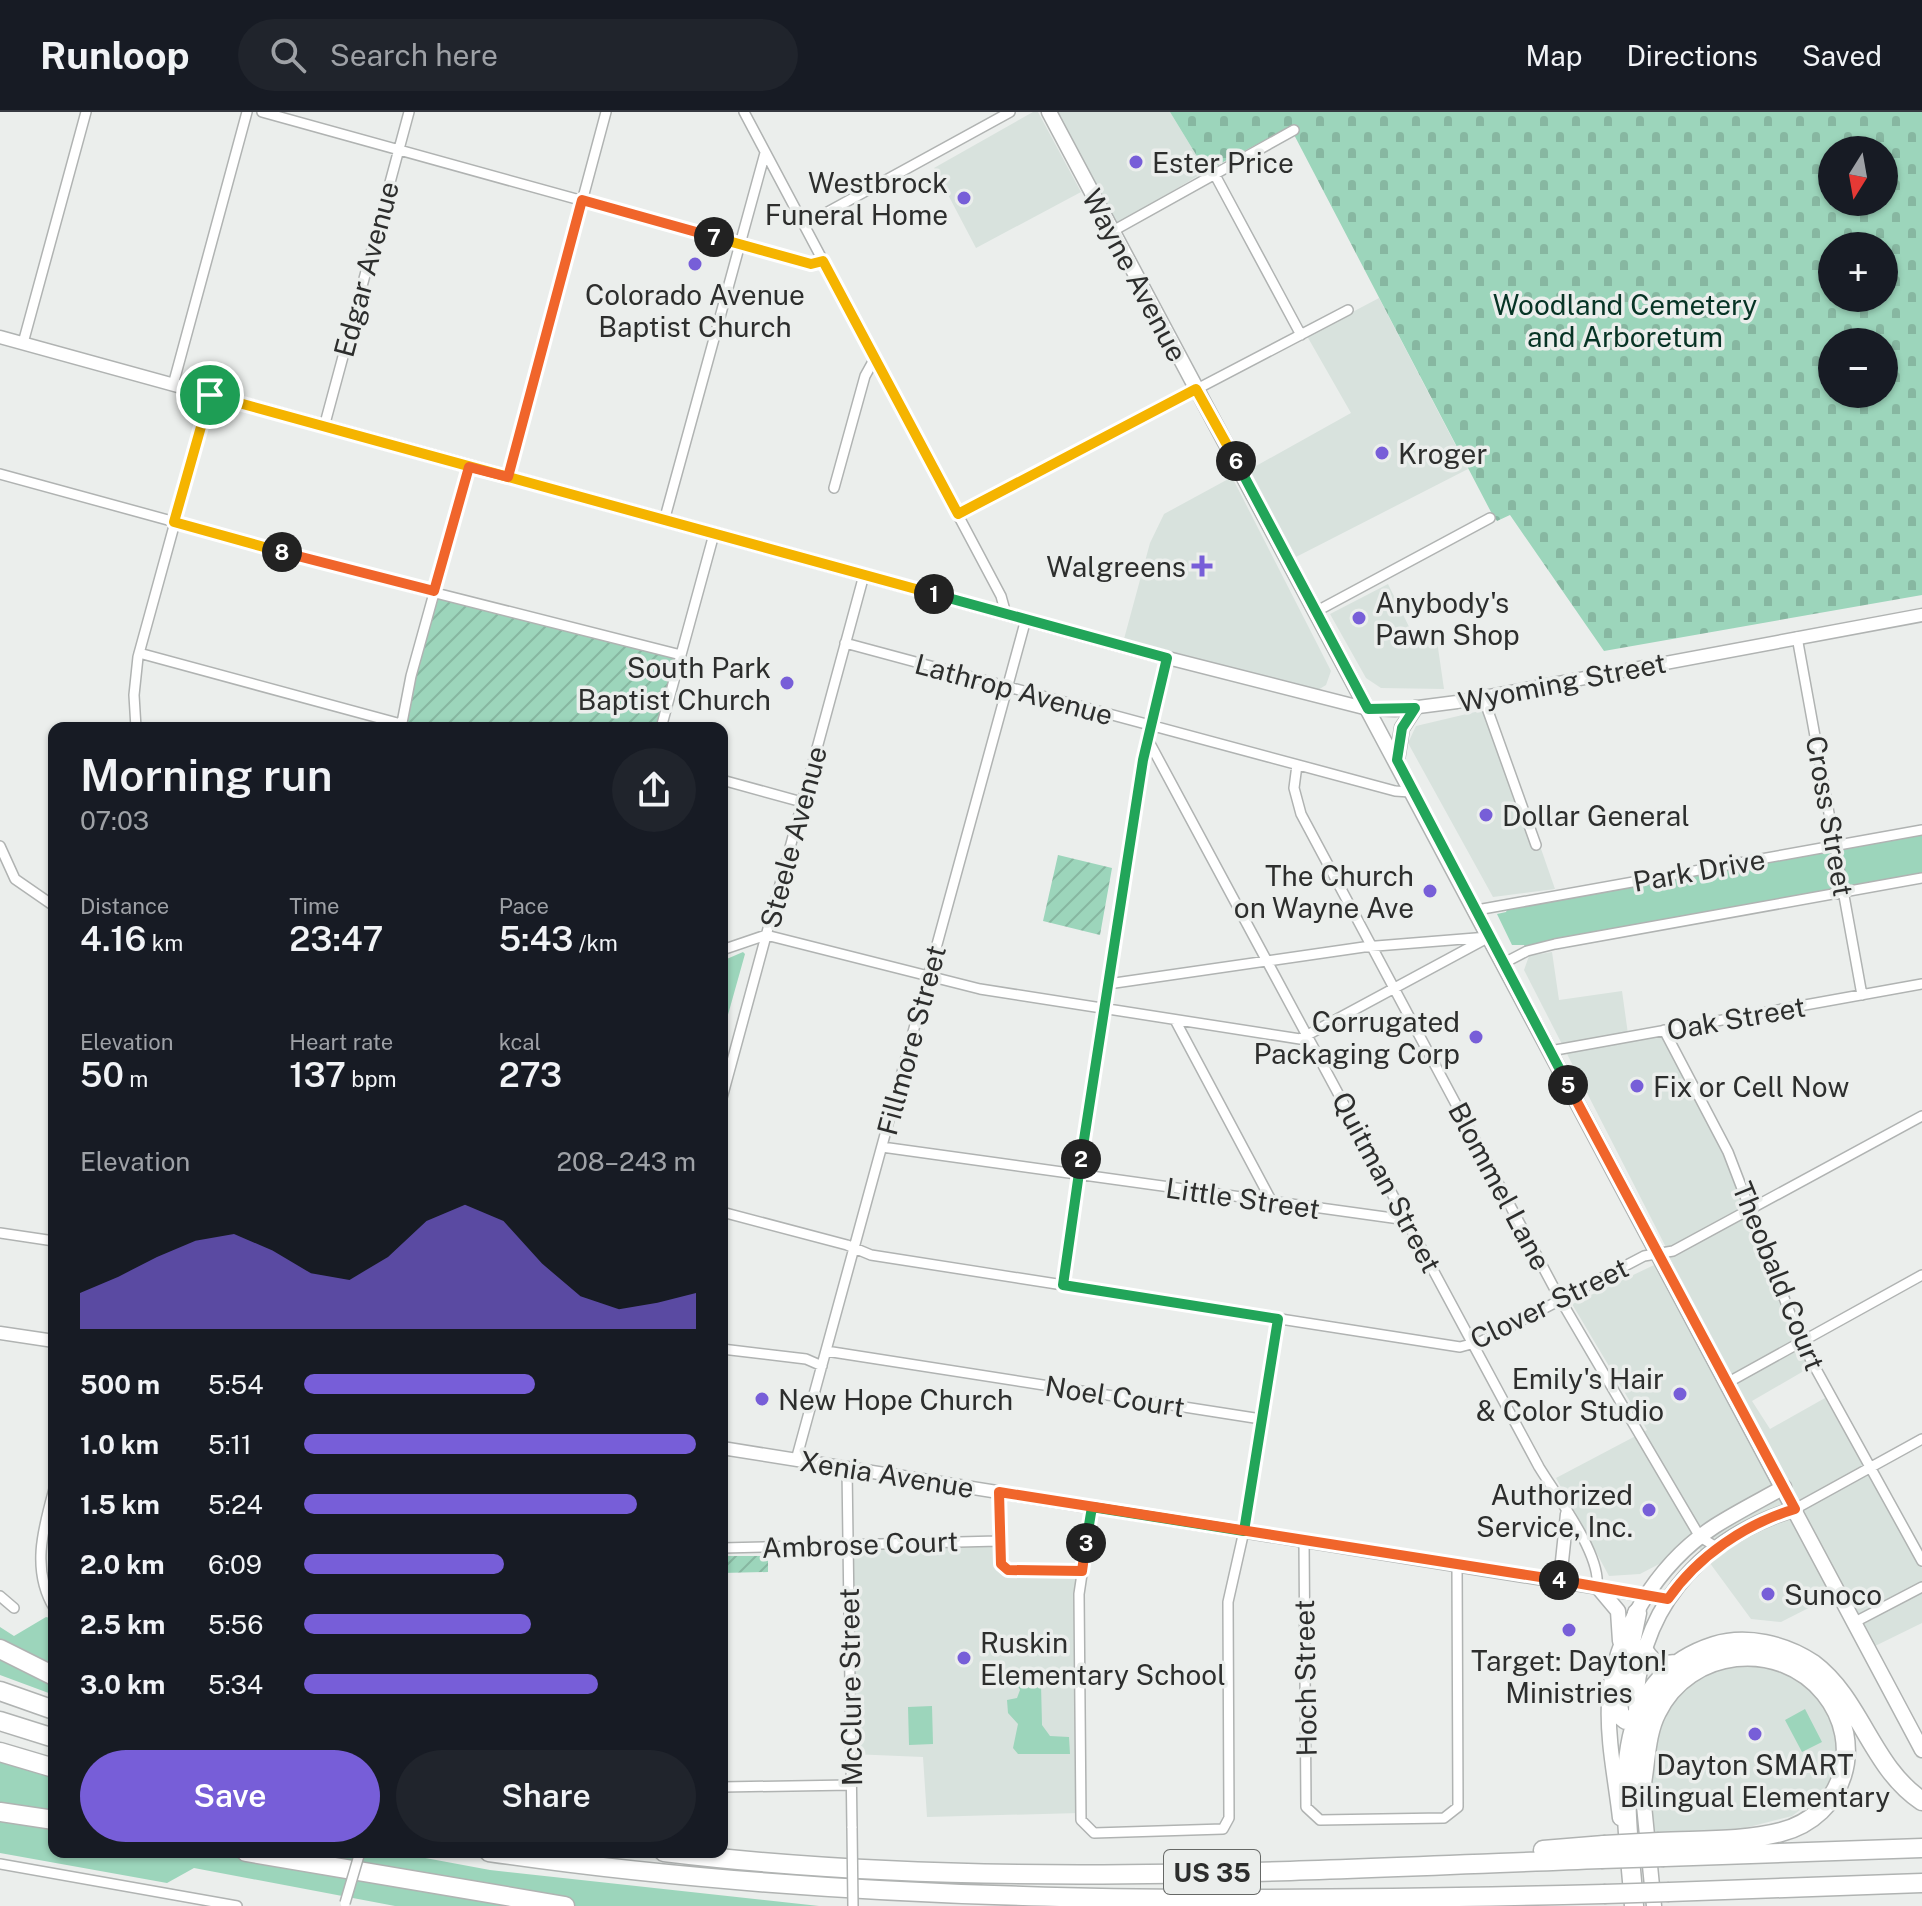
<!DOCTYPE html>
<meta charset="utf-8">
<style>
:root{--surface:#171b24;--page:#20242c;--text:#f1f3f6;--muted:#9ea1a6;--line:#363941;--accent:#775ed8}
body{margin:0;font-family:"Public Sans",sans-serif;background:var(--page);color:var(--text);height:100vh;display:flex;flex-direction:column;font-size:30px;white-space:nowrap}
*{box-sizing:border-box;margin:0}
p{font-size:26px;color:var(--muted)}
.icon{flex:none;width:44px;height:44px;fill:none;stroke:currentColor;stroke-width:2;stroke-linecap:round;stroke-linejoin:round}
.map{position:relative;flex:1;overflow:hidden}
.panel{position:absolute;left:48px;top:610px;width:680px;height:1136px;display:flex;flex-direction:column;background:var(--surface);border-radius:16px;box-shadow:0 2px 6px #0004}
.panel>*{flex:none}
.needle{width:52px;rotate:191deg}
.fabs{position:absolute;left:1818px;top:24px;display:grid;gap:16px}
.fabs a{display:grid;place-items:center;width:80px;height:80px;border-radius:50%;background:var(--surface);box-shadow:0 2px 6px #0004;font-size:40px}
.pin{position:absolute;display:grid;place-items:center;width:68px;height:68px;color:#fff;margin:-34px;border:4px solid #fff;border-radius:50%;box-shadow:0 2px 8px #0007}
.km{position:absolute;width:40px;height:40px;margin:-20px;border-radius:50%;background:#222;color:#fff;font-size:22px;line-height:40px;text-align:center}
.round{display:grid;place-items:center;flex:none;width:84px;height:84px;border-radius:42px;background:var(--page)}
.overview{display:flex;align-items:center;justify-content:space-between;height:136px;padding:0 32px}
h1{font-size:44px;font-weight:600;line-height:60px}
.stats{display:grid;grid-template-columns:repeat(3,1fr);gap:12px;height:136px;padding:8px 32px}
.stats div{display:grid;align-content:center}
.stats b{font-size:34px;font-weight:600}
.stats small{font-size:22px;font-weight:400}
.stats p{font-size:22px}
.chart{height:224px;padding:16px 32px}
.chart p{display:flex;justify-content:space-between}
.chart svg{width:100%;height:144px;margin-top:8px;fill:var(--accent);opacity:.7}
.cta{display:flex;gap:16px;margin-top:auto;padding:16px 32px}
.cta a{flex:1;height:92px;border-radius:48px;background:var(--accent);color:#fff;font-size:32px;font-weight:600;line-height:92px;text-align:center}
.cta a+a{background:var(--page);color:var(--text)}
ul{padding:0 32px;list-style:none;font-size:26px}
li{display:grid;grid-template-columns:128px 96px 1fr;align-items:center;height:60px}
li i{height:20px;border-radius:10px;background:var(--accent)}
header{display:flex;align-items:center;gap:48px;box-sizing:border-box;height:112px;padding:0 40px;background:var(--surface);border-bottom:2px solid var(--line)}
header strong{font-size:38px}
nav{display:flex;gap:44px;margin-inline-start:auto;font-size:28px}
.search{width:560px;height:72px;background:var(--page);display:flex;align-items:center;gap:20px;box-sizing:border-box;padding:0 28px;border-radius:44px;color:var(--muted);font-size:30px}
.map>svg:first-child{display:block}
</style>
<header>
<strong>Runloop</strong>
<div class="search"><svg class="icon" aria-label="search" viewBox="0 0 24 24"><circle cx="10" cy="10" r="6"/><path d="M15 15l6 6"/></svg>Search here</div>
<nav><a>Map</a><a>Directions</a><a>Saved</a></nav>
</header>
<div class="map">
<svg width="1922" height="1794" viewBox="0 0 1922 1794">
<defs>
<pattern id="cemetery-stones" width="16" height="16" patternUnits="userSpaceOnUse" patternTransform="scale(2)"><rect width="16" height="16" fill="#9cd5bb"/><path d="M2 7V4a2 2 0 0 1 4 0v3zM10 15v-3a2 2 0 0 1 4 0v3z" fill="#87b7a1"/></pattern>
<pattern id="garden-furrows" width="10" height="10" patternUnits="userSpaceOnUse" patternTransform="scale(2)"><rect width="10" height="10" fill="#9cd5bb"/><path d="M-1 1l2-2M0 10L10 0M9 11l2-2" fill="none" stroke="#87b7a1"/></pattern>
</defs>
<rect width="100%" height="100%" fill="#ebeeec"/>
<!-- built -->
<path fill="#d8e2dd" d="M1033 0H1038L1081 80 976 136 934 56Z
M1053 0H1170L1206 59 1114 114Z
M1379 186 1468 357 1294 446 1247 359 1351 301 1307 224Z
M1232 365 1331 559 1326 573 1318 578 1124 527 1150 431 1164 402Z
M1388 472 1416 529H1437L1444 577 1381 576 1366 566 1330 502Z
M1492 596 1555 777 1493 785 1408 631 1416 614Z
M1552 840 1559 888 1622 879 1628 922H1661L1719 1030 1809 1256 1752 1289 1770 1317 1825 1286 1922 1456V1511L1873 1535 1844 1478 1781 1510 1751 1507 1690 1424 1663 1450 1640 1462 1609 1464 1556 1366 1647 1318 1572 1192 1671 1145 1524 858 1529 844Z
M998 1429 1004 1455 1082 1459 1080 1701 927 1705 923 1645 851 1642V1431Z
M1755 1549 1794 1563 1826 1592 1838 1629 1836 1654 1824 1680 1792 1704 1741 1717 1654 1721 1649 1669 1654 1617 1679 1577 1719 1553Z"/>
<!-- green -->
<path fill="#9cd5bb" d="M1922 718V766L1527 839 1524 833H1512L1497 802 1506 800 1509 793Z
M743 840 745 842 724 917 722 849Z
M46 1505 54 1507V1583L0 1563V1515L14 1524Z
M1017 1572H1041L1042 1613 1050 1624 1069 1625 1070 1642H1018L1013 1636 1018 1612 1008 1601 1007 1588 1017 1586 1020 1578Z
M932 1594 933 1632 909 1633 908 1595Z
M1805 1597 1822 1630 1802 1640 1785 1608Z
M0 1642 54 1662V1740H393L490 1758 819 1794H395L194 1756 167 1771 0 1741Z"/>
<!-- cemetery -->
<path fill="url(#cemetery-stones)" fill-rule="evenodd" d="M1170 0H1922V483L1604 539 1510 403 1497 409 1491 400 1290 15 1206 59ZM1832 38H1884V90H1832ZM1832 134H1884V186H1832ZM1832 230H1884V282H1832Z"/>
<!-- garden -->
<path fill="url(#garden-furrows)" d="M434 479 681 543 661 616H401Z
M1058 743 1112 756 1100 823 1043 809Z
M722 1444H768V1460L722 1461Z"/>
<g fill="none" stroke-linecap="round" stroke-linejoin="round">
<defs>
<path id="minor" d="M262 0 811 152 823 149
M744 0 1001 484 1006 502
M1215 63 1301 223
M804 113 1010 0
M1111 120 1294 18
M23 231 86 0
M173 273 247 0
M324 315 409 0
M0 362 416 476 681 543
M508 365 606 0
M834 376 865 264 875 246
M958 402 1348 198
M664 409 765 41
M1317 499 1490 406
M1797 525 1862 883
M845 531 1395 679 1410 680 1411 675
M139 541 401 612
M1483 585 1536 733
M136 616 134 583 138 545 210 283
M401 616 411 564 469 355
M661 616 714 422
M1147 626 1539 1355C1556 1383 1601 1442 1597 1474
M1297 653 1294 676 1301 702 1560 1187 1700 1425 1718 1436
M722 668 802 690
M0 734 15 767 54 794
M1477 798 1922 718
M722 838 766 823 980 877 1300 927 1491 824
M1504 851 1527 839 1555 832 1922 766
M1108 872 1364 835 1488 825
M1175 908 1272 1090
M1664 918 1728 1040 1801 1230 1922 1449
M1550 939 1922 872
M722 986 864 463
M882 1035 1407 1108
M722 1100 847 1133 871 1143 1460 1235 1482 1229 1644 1144 1673 1139 1922 1004
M0 1121 54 1129
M1063 1173 1143 648 1167 546
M722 1237 806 1247 822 1254
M826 1239 1261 1307
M1727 1271 1922 1163
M796 1348 1026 507
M847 1356 852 1716
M54 1377C43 1417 31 1458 54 1496
M999 1380 998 1429 1004 1455 1012 1459H1082
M1092 1395 1079 1482 1081 1708 1094 1721 1223 1717 1229 1706 1228 1490 1244 1419 1278 1207
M1795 1397 1922 1327
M1304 1428 1306 1695 1320 1708 1444 1706 1458 1695 1457 1452
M722 1436 998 1429
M0 1484 14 1496
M1855 1510 1922 1475
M722 1675 851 1673
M0 1752 237 1794"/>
<path id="tertiary" d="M0 225 1148 541 1368 597 1395 598 1457 590 1922 503
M0 1221 54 1229
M722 1336 1668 1487
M1560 1468 1567 1402"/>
<path id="primary" d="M1049 0 1922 1638
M1397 648 1402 616 1415 596
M1597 1474 1618 1499 1620 1529
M1636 1606C1634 1502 1697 1427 1795 1397
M1641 1663 1654 1794
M1620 1706C1616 1669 1607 1629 1609 1591 1612 1523 1658 1451 1715 1414 1737 1400 1761 1388 1784 1375"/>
<path id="motorway" d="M1637 1501 1618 1593 1620 1603 1626 1608 1647 1605
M0 1537 54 1564
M1643 1537C1652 1553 1659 1554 1676 1552
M0 1579 54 1598
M0 1609 54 1626
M0 1640 54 1656
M1642 1671C1646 1648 1646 1621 1657 1600 1689 1535 1779 1525 1825 1581 1866 1632 1844 1704 1781 1720 1743 1730 1698 1728 1659 1730
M0 1700 54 1708
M1543 1738 1604 1733
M246 1740 565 1794
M489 1740C857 1794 1231 1791 1604 1782
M664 1740C975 1778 1289 1759 1601 1747
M1664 1745 1922 1736
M1669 1780 1922 1771
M1634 1794C1628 1702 1599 1571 1714 1534 1746 1524 1785 1533 1813 1552 1861 1588 1871 1655 1922 1689"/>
</defs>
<!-- minor casing -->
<use href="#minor" stroke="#b0b3b2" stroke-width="12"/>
<!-- tertiary casing -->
<use href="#tertiary" stroke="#b0b3b2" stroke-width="15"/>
<!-- primary casing -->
<use href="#primary" stroke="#b0b3b2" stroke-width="17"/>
<!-- motorway casing -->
<use href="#motorway" stroke="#b0b3b2" stroke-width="21"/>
<!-- minor -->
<use href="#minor" stroke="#fff" stroke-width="9"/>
<!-- tertiary -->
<use href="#tertiary" stroke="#fff" stroke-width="12"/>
<!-- primary -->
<use href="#primary" stroke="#fff" stroke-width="14"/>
<!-- motorway -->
<use href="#motorway" stroke="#fff" stroke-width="18"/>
<defs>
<path id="minor-bridge" d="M852 1716 853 1794
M345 1791 360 1740"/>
<path id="motorway-bridge" d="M1604 1733 1659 1730
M1601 1747 1664 1745
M1604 1782 1669 1780"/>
</defs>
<!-- minor-bridge casing -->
<use href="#minor-bridge" stroke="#b0b3b2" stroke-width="12" stroke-linecap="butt"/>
<!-- motorway-bridge casing -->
<use href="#motorway-bridge" stroke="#b0b3b2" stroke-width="21" stroke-linecap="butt"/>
<!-- minor-bridge -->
<use href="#minor-bridge" stroke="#fff" stroke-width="9"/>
<!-- motorway-bridge -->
<use href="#motorway-bridge" stroke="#fff" stroke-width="18"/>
</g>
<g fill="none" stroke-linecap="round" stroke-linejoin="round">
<defs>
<path id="split-1" d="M210 283 934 482"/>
<path id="split-2" d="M934 482 1167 546 1143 648 1081 1047"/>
<path id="split-3" d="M1081 1047 1063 1173 1278 1207 1244 1419 1092 1395 1086 1431"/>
<path id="split-4" d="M1086 1431 1082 1459 1008 1458 1001 1452 999 1380 1559 1468"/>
<path id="split-5" d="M1559 1468 1668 1487C1698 1444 1745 1412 1795 1397L1568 973"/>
<path id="split-6" d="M1236 349 1368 597 1415 596 1402 616 1397 648 1568 973"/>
<path id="split-7" d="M714 125 811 152 823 149 958 402 1196 277 1236 349"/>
<path id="split-8" d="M282 440 434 479 469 355 508 365 582 88 714 125"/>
<path id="split-9" d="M210 283 174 410 282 440"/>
</defs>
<!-- split-1 casing -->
<use href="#split-1" stroke="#fff" stroke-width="16"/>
<!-- split-2 casing -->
<use href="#split-2" stroke="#fff" stroke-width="16"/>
<!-- split-3 casing -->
<use href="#split-3" stroke="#fff" stroke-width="16"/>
<!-- split-4 casing -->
<use href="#split-4" stroke="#fff" stroke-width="16"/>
<!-- split-5 casing -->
<use href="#split-5" stroke="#fff" stroke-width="16"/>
<!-- split-6 casing -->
<use href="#split-6" stroke="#fff" stroke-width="16"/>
<!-- split-7 casing -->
<use href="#split-7" stroke="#fff" stroke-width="16"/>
<!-- split-8 casing -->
<use href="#split-8" stroke="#fff" stroke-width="16"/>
<!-- split-9 casing -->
<use href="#split-9" stroke="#fff" stroke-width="16"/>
<!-- split-1 -->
<use href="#split-1" stroke="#f5b400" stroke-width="10"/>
<!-- split-2 -->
<use href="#split-2" stroke="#22a559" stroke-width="10"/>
<!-- split-3 -->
<use href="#split-3" stroke="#22a559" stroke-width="10"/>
<!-- split-4 -->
<use href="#split-4" stroke="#f0652b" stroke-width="10"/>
<!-- split-5 -->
<use href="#split-5" stroke="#f0652b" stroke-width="10"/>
<!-- split-6 -->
<use href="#split-6" stroke="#22a559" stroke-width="10"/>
<!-- split-7 -->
<use href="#split-7" stroke="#f5b400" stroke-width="10"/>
<!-- split-8 -->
<use href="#split-8" stroke="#f0652b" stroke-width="10"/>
<!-- split-9 -->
<use href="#split-9" stroke="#f5b400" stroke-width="10"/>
</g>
<!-- markers -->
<g fill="#775ed8" stroke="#ebeeec" stroke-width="3">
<circle cx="1136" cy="50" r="8"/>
<circle cx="964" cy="86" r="8"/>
<circle cx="695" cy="152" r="8"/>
<circle cx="1382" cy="341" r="8"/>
<path d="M1198 442h8v8h8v8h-8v8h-8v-8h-8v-8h8z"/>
<circle cx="1359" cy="506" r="8"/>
<circle cx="787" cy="571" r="8"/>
<circle cx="1486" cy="703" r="8"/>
<circle cx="1430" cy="779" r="8"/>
<circle cx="1476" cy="925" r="8"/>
<circle cx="1637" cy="974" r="8"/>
<circle cx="1680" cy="1282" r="8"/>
<circle cx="762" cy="1287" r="8"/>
<circle cx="1649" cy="1398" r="8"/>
<circle cx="1768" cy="1482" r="8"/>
<circle cx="1569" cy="1518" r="8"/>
<circle cx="964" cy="1546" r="8"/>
<circle cx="1755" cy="1622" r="8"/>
</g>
<g text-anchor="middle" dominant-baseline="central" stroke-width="7" stroke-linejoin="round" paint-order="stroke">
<!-- shield labels -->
<rect fill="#ebeeec" stroke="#666866" stroke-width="2" x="1164" y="1738" width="96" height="44" rx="6"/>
<g font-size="26" font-weight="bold" fill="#2d2e2d">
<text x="1212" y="1760">US 35</text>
</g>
<!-- poi labels -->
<g font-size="28" fill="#2d2e2d" stroke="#ebeeec" text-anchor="start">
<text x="1152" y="50">Ester Price</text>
<text x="948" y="70" text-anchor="end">Westbrock<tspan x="948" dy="32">Funeral Home</tspan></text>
<text x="695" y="182" text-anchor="middle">Colorado Avenue<tspan x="695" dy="32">Baptist Church</tspan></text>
<text x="1398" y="341">Kroger</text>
<text x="1186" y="454" text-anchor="end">Walgreens</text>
<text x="1375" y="490">Anybody's<tspan x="1375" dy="32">Pawn Shop</tspan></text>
<text x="771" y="555" text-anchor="end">South Park<tspan x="771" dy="32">Baptist Church</tspan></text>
<text x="1502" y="703">Dollar General</text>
<text x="1414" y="763" text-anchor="end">The Church<tspan x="1414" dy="32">on Wayne Ave</tspan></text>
<text x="1460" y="909" text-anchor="end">Corrugated<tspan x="1460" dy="32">Packaging Corp</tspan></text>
<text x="1653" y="974">Fix or Cell Now</text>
<text x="1664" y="1266" text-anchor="end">Emily's Hair<tspan x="1664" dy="32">&amp; Color Studio</tspan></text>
<text x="778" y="1287">New Hope Church</text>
<text x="1633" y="1382" text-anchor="end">Authorized<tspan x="1633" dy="32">Service, Inc.</tspan></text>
<text x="1784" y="1482">Sunoco</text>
<text x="980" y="1530">Ruskin<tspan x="980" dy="32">Elementary School</tspan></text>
<text x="1569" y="1548" text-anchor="middle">Target: Dayton!<tspan x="1569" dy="32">Ministries</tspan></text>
<text x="1755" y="1652" text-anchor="middle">Dayton SMART<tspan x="1755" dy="32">Bilingual Elementary</tspan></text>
</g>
<!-- street labels -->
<g font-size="28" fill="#2d2e2d" stroke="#ebeeec">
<text transform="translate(366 157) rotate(-75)">Edgar Avenue</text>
<text transform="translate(1135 163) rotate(62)">Wayne Avenue</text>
<text transform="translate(1562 570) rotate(-11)">Wyoming Street</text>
<text transform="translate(1014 577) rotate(15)">Lathrop Avenue</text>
<text transform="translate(1830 704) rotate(80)">Cross Street</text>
<text transform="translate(793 725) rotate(-75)">Steele Avenue</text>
<text transform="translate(1699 758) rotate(-10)">Park Drive</text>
<text transform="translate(1736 906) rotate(-10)">Oak Street</text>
<text transform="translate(911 928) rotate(-75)">Fillmore Street</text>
<text transform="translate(1387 1070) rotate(62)">Quitman Street</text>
<text transform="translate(1500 1074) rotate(62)">Blommel Lane</text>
<text transform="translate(1243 1086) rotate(8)">Little Street</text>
<text transform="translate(1779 1164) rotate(68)">Theobald Court</text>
<text transform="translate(1549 1191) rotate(-26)">Clover Street</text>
<text transform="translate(1115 1284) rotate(9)">Noel Court</text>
<text transform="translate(887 1362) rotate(9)">Xenia Avenue</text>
<text transform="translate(860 1432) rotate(-2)">Ambrose Court</text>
<text transform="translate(1305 1566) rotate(-91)">Hoch Street</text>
<text transform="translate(850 1575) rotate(-91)">McClure Street</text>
</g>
<!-- park labels -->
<g font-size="28" fill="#073425" stroke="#ebeeec">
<text x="1625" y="192">Woodland Cemetery<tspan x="1625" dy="32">and Arboretum</tspan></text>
</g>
</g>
</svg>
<div class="fabs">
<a><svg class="needle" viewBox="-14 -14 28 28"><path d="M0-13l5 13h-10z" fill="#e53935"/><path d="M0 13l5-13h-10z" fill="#9ea1a6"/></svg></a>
<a>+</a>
<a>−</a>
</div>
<div class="pin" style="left:210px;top:283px;background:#1e9e55"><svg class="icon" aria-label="arrive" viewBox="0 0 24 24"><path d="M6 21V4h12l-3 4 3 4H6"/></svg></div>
<b class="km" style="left:934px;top:482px">1</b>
<b class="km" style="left:1081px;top:1047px">2</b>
<b class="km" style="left:1086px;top:1431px">3</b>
<b class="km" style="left:1559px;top:1468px">4</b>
<b class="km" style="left:1568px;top:973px">5</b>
<b class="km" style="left:1236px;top:349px">6</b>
<b class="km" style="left:714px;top:125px">7</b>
<b class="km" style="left:282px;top:440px">8</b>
<section class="panel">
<div class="overview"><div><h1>Morning run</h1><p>07:03</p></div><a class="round"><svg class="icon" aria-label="share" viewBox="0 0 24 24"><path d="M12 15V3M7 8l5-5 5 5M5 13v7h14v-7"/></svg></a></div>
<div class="stats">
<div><p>Distance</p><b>4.16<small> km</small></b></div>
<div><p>Time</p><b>23:47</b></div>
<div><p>Pace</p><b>5:43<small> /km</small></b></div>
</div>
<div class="stats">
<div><p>Elevation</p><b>50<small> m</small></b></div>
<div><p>Heart rate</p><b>137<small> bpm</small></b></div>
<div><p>kcal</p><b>273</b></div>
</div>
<div class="chart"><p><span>Elevation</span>208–243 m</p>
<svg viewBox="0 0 160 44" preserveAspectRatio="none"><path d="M0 44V33L10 28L20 22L30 17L40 15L50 20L60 27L70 29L80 22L90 11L100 6L110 11L120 24L130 34L140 38L150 36L160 33V44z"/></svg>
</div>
<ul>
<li><b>500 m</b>5:54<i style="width:59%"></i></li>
<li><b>1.0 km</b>5:11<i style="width:100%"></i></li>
<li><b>1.5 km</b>5:24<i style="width:85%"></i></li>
<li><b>2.0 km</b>6:09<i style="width:51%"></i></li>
<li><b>2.5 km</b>5:56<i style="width:58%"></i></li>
<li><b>3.0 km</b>5:34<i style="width:75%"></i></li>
</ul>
<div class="cta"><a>Save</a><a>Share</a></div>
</section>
</div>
